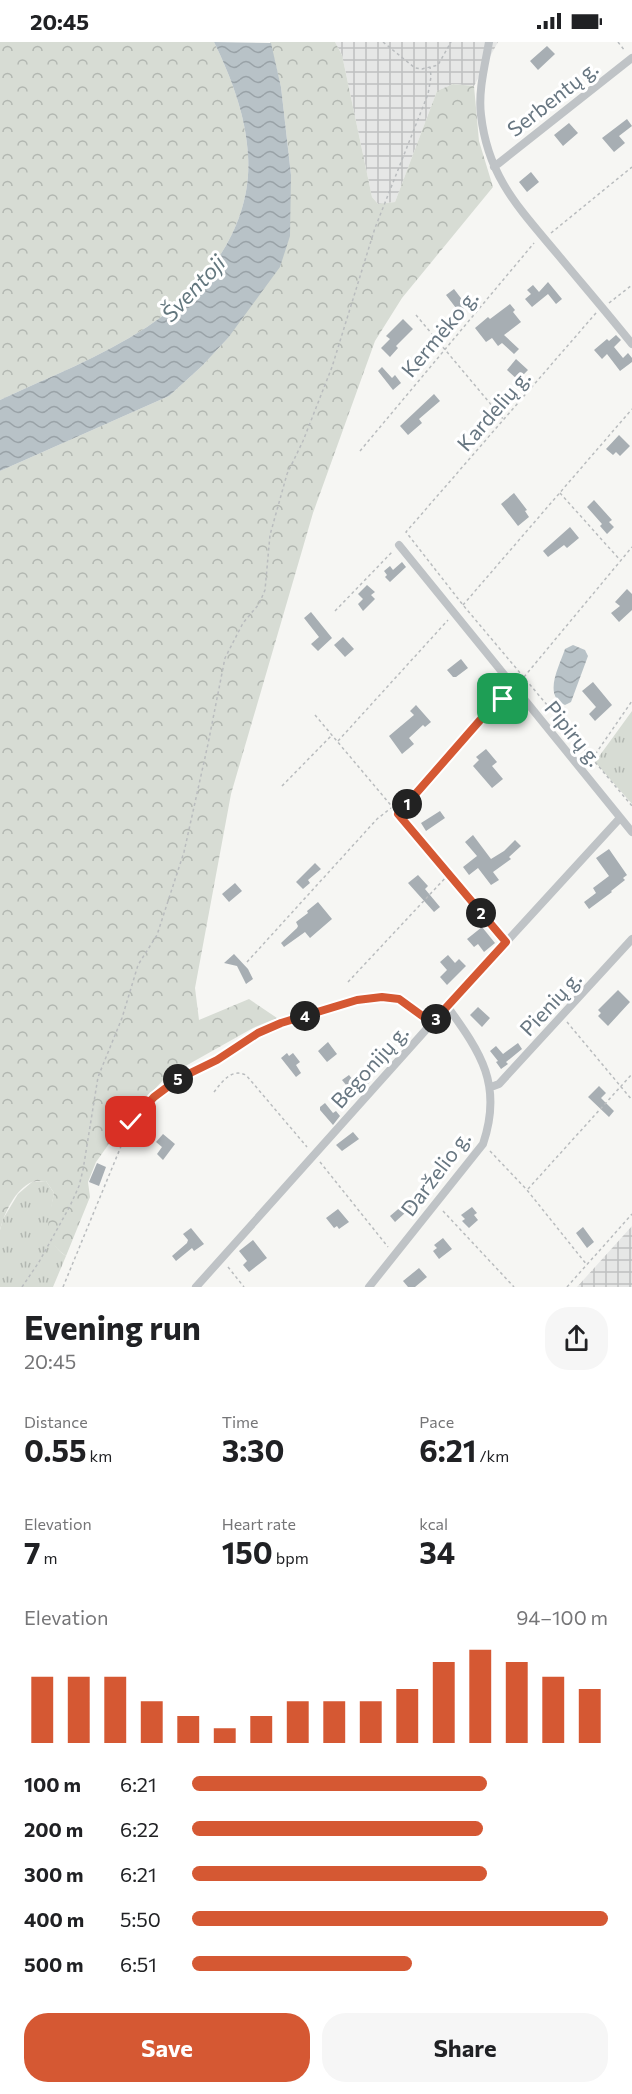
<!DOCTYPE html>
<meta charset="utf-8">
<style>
:root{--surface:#fff;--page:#f6f6f6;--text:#202124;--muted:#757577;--accent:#d55833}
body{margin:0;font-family:Commissioner,sans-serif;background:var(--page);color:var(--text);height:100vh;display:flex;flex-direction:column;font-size:22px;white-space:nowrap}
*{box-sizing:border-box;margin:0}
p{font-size:20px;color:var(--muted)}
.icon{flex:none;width:33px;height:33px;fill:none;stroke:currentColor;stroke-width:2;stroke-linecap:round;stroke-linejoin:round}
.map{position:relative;height:1245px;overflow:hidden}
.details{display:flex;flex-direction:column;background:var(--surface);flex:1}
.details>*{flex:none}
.pin{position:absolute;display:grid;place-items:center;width:51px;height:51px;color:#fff;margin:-26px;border-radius:12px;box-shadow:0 3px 9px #0006}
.km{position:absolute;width:30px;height:30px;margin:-15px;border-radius:50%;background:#222;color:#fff;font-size:16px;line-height:30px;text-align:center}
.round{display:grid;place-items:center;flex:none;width:63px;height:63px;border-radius:24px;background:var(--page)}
.overview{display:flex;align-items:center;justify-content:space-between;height:102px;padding:0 24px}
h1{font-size:33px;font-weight:700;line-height:45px}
.metrics{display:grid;grid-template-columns:repeat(3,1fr);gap:9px;height:102px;padding:6px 24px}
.metrics div{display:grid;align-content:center}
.metrics b{font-size:30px;font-weight:700}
.metrics small{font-size:16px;font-weight:400}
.metrics p{font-size:16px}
.chart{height:168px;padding:12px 24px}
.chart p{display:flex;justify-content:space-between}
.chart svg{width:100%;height:108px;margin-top:6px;stroke:var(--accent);stroke-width:6}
.primary-button{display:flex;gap:12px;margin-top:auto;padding:12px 24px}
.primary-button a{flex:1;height:69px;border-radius:24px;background:var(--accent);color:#fff;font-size:24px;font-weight:700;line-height:69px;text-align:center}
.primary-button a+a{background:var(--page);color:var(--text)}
ul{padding:0 24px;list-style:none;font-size:20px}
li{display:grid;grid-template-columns:96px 72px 1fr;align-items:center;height:45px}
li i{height:15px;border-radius:8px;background:var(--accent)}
.status{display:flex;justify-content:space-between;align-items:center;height:42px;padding:0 30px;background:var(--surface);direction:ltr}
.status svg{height:16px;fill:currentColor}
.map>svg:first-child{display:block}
</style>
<div class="status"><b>20:45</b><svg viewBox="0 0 49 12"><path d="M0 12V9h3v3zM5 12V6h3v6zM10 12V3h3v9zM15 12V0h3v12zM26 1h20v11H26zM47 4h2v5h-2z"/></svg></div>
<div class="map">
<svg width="632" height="1245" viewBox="0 0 632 1245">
<defs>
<pattern id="industrial-grid" width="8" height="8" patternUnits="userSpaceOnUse" patternTransform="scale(1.5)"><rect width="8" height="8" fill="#e6e7e6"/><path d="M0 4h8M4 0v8" fill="none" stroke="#bec0c0"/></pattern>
<pattern id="grass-tufts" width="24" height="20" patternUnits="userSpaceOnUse" patternTransform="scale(1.5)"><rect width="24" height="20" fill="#d7dcd4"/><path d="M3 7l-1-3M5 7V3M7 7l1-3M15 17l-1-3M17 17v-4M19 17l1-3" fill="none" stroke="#b2b7b1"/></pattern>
<pattern id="forest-crowns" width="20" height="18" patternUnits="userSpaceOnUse" patternTransform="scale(1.5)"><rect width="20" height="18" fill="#d7dcd4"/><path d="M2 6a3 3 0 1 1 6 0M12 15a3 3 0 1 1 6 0" fill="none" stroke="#b2b7b1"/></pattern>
<pattern id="water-waves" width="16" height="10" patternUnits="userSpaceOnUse" patternTransform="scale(1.5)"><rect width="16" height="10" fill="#b8c2c7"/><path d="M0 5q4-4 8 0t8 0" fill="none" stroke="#99a2a7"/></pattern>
</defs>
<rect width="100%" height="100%" fill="#f6f6f3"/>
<!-- industrial -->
<path fill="url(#industrial-grid)" d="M335 0H498L474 44 453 42 437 49 395 160 378 162 372 155 342 13Z
M632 1184V1245H577Z"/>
<!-- grass -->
<path fill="url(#grass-tufts)" d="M632 669V762L595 720Z
M46 1139 54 1151C50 1174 43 1200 66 1214L53 1245H0V1188L3 1177 18 1152 32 1140Z"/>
<!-- forest -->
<path fill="url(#forest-crowns)" d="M0 0H214C231 35 246 74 248 113 253 185 205 247 147 285 101 315 49 335 0 358Z
M270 0H335L342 13 372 155 378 162 395 160 437 49 453 42 474 44 479 99 493 145 402 256 375 299 313 471 231 752 195 946 199 978 249 957 277 976 253 986 166 1035 126 1078 96 1120 88 1140 90 1155 66 1214C40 1197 49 1177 54 1151L46 1139C42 1139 35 1139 32 1140 15 1147 4 1172 0 1188V429L169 354 202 324 228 296 291 133 281 45Z"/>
<!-- water -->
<path fill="url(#water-waves)" d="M214 0 271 1 281 45 291 133 290 194 280 225 228 296 202 324 169 354 0 429V358C49 335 101 315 147 285 205 247 253 185 248 113 246 74 231 35 214 0Z
M573 603 585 608 588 614 571 660 565 663C542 654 560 623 565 607Z"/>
<!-- building -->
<path fill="#a7aeb3" d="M547 4 555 12 538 28 530 19Z
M627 77 632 84 619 94 625 101 614 110 602 96Z
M569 81 578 91 563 104 554 93Z
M531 130 539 140 527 150 519 140Z
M548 240 562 257 556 262 548 252 532 265 525 257 531 252 527 248 533 243 539 250Z
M454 247 467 264 459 270 446 253Z
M510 262 515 268 513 270 521 280 504 293 519 307 514 312 502 301 498 304 492 296 486 300 475 286 488 275 490 277Z
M403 277 413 287 396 304 398 306 390 315 381 306 390 297 386 294Z
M616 293 621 298 614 305 623 316 628 311 632 316V320L620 329 607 312 602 317 594 308 607 297 609 299Z
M516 317 528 328 518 338 507 328Z
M382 325 392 336 395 333 401 341 393 348 378 329Z
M434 352 440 359 419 377 422 381 408 393 400 384Z
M619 393 630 404 620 414 616 410 613 413 606 407Z
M514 451 527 468 525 469 529 475 518 484 501 462Z
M594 458 612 478 609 480 614 485 607 492 600 484 602 482 587 465Z
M570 485 579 496 567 506 564 503 548 515 543 509Z
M402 520 406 525 390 540 385 535 387 533 384 529 390 524 393 528Z
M367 543 375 550 371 553 375 557 363 569 358 562 363 557 358 552Z
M627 547 632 552V568L619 580 611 571 620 564 615 560Z
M311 570 332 596 318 609 311 602 319 595 304 576Z
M343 595 354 607 345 615 334 603Z
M461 617 468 626 456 635H453L447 628Z
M593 640 612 663 595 679 589 672 596 665 582 649Z
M416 663 431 680 425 685 423 683 409 696 414 702 402 712 389 694 414 673 410 669Z
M486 707 497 720 492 724 503 737 492 746 473 724 479 718 476 715Z
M440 769 445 776 426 789 421 781Z
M473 793 491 817 504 809 515 798 521 804 509 815 511 817 493 830 499 838 491 843 478 826 469 833 463 825 477 814 465 800Z
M609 807 627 833 623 836 625 838 611 849 612 850 589 867 584 860 596 851 593 846 609 834 596 816Z
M315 821 321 827 308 838 310 841 303 847 296 840Z
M418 833 428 844 425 847 440 865 434 870 408 841Z
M235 841 242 849 229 860 222 852Z
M318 860 332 877 310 896 305 890 284 905 281 901 297 886 298 884 296 880 308 871 307 869Z
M482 885 495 901 484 910 478 902 474 905 467 897Z
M234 912 248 927 253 937 246 942 237 924 224 921Z
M448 913 455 921 459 917 466 924 447 943 440 935 447 928 440 920Z
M618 948 630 960 608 984 598 974 601 971 598 968Z
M478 965 490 976 482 985 470 973Z
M328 1000 337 1012 327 1020 318 1009Z
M518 1001 522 1007 506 1020 508 1022 501 1027 496 1020 498 1019 490 1009 496 1004 503 1012Z
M287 1011 289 1014 293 1011 300 1020 296 1023 301 1031 296 1035 281 1016Z
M349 1033 356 1042 367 1034 371 1039 355 1054 342 1038Z
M599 1044 606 1051 601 1056 614 1069 609 1075 588 1055Z
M325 1061 333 1071 336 1069 340 1074 333 1083 320 1068V1065Z
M353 1090 359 1097 342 1109 336 1103Z
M163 1092 175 1102 163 1118 157 1112 162 1105 156 1100Z
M97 1121 106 1125 99 1144 89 1140Z
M410 1157 415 1162 395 1180 390 1174Z
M472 1165 477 1171 474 1173 478 1178 469 1186 462 1179 465 1177 461 1173Z
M338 1167 349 1180 339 1187 337 1184 334 1186 326 1176Z
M583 1185 594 1200 587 1206 576 1191Z
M191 1186 204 1202 194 1209 192 1206 176 1219 172 1214 187 1201 188 1198 183 1192Z
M443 1196 452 1207 439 1217 433 1209 437 1206 434 1203Z
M253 1198 267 1216 249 1230 243 1223 247 1219 239 1209Z
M419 1226 427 1235 415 1245H408L403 1239Z"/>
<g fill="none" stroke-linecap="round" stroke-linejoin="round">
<!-- path -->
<path stroke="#b9bcbe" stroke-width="1.5" stroke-dasharray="3 3" stroke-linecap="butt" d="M383 0 415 26 422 27 438 23 451 0
M618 0 625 9
M551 191 632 125
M609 261 632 243
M596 271 406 490 463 563 632 764
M416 273 504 378
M360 409 534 201
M560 451 620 518
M463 563 632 367
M335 569 393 509
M524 635 632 505
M315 673 500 893
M338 699 448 578
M592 717 632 659
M282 744 331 694
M399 771 489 668 510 653
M247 920 377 777 391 766
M348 940 448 833
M567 980 632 1058
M214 1050C222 1040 231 1026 246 1033L307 1105
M490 1109 527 1148 587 1223
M320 1120 388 1205
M528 1147 632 1032
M443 1169 514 1245
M228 1225 244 1245
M22 1245 39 1220 70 1164 79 1144 83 1128 98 1035 122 976 138 923 157 893 184 810 208 702 225 616 243 581 259 562 265 548 270 493 287 432 303 399 332 325 375 186 428 52 431 35 430 25
M63 1245 131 1080 154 1055 178 1037 217 1018 258 991 281 981 357 958 382 955 399 957 424 975
M567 1245 632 1172"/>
<!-- street -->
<path stroke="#bfc3c6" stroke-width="8" d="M489 0C485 23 478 49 481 73 488 136 520 167 559 214 583 243 608 272 632 302
M494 125 632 16
M399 503 632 790
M491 1045 499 1042 632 897
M196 1245 432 981 620 776
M369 1245 483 1102C503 1043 481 1011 447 964"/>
</g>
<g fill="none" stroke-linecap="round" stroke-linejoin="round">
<defs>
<path id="route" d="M131 1080 154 1055 178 1037 217 1018 258 991 281 981 357 958 382 955 399 957 432 981 506 900 398 772 489 668 503 657"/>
</defs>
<!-- route casing -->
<use href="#route" stroke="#fff" stroke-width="12"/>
<!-- route -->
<use href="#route" stroke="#d55833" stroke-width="8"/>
</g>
<g text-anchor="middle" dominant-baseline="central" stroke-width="6" stroke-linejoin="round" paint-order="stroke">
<!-- street labels -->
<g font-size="21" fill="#677681" stroke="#fff">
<text transform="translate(552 56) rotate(-38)">Serbentų g.</text>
<text transform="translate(439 291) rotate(-50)">Kermėko g.</text>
<text transform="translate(493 368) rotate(-49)">Kardelių g.</text>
<text transform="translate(574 691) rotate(51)">Pipirų g.</text>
<text transform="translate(550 961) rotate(-47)">Pienių g.</text>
<text transform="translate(369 1024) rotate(-48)">Begonijų g.</text>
<text transform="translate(435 1131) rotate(-53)">Darželio g.</text>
</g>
<!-- water labels -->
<g font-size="22" font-style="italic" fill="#63777e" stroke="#fff">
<text transform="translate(193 246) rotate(-47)">Šventoji</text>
</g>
</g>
</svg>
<div class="pin" style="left:503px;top:657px;background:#1e9e55"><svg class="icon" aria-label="arrive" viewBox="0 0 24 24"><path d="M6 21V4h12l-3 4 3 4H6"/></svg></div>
<div class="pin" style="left:131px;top:1080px;background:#d93025"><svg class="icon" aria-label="check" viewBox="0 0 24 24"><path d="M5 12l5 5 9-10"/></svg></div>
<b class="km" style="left:407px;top:762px">1</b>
<b class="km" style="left:481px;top:871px">2</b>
<b class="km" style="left:436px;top:977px">3</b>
<b class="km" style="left:305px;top:974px">4</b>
<b class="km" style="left:178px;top:1037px">5</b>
</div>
<section class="details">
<div class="overview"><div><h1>Evening run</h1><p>20:45</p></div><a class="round"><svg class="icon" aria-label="share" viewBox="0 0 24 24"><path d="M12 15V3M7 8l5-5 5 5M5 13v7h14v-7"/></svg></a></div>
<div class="metrics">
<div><p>Distance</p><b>0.55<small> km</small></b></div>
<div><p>Time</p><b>3:30</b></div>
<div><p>Pace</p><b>6:21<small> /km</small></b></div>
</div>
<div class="metrics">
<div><p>Elevation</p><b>7<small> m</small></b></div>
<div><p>Heart rate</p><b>150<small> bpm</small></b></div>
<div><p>kcal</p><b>34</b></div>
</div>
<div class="chart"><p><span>Elevation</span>94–100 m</p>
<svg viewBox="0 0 160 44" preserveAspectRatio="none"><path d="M5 44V17M15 44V17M25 44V17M35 44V27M45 44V33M55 44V38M65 44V33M75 44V27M85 44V27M95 44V27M105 44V22M115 44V11M125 44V6M135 44V11M145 44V17M155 44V22"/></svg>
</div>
<ul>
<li><b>100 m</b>6:21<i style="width:71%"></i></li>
<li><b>200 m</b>6:22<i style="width:70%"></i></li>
<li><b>300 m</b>6:21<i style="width:71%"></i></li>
<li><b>400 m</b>5:50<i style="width:100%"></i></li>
<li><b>500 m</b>6:51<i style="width:53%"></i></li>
</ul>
<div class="primary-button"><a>Save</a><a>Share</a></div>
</section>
